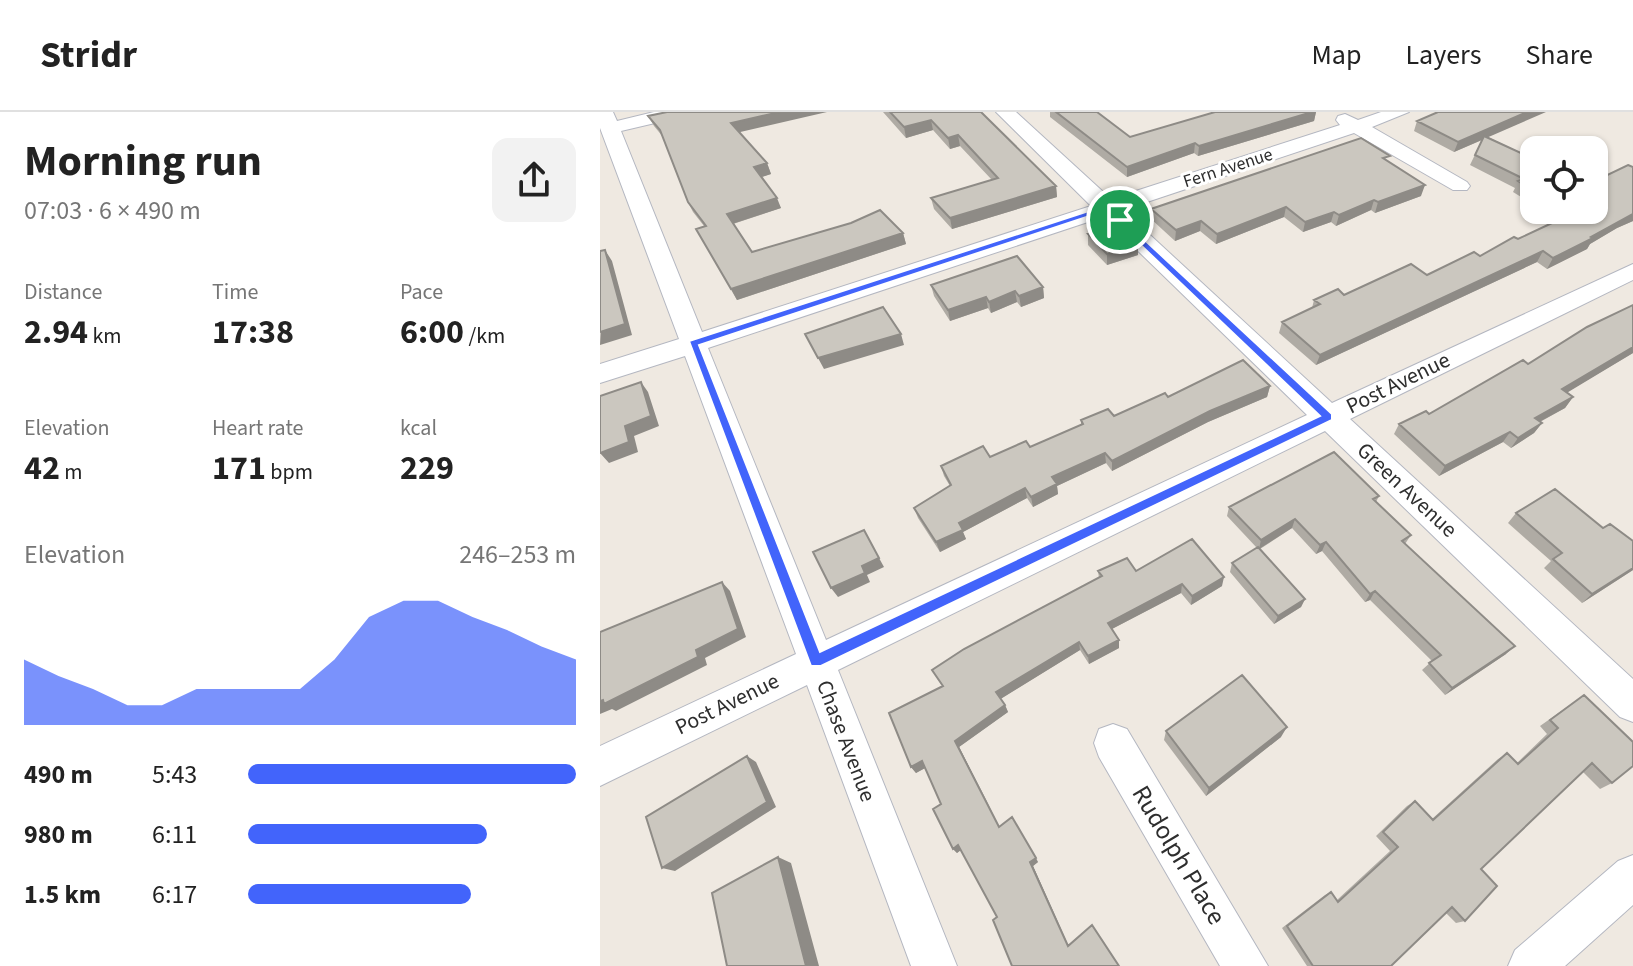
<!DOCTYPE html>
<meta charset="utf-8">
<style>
:root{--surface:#fff;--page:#f2f2f2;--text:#222;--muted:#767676;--line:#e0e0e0;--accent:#4264fb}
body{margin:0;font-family:"Source Sans 3",sans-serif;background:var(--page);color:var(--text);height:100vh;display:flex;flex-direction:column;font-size:30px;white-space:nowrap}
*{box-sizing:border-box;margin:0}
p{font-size:26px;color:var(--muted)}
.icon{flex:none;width:44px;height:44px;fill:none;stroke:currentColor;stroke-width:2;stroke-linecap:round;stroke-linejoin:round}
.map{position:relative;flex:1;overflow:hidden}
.details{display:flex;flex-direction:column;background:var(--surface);width:600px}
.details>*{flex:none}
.fabs{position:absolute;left:920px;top:24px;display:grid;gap:16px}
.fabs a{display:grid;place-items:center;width:88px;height:88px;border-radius:16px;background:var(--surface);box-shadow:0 2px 6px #0004;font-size:40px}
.pin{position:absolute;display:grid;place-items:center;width:68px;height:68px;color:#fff;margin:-34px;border:4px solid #fff;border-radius:50%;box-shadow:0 2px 8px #0007}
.round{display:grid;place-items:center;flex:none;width:84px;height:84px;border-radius:16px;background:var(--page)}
.headline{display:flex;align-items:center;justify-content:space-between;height:136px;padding:0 24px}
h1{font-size:44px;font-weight:700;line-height:60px}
.metrics{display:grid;grid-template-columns:repeat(3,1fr);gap:12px;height:136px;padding:8px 24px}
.metrics div{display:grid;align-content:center}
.metrics b{font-size:34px;font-weight:700}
.metrics small{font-size:22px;font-weight:400}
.metrics p{font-size:22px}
.chart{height:224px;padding:16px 24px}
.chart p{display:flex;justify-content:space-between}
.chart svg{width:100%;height:144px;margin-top:8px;fill:var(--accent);opacity:.7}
ul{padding:0 24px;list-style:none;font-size:26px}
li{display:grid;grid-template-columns:128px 96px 1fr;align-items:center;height:60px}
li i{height:20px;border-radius:10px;background:var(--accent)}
header{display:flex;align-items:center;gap:48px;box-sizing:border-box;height:112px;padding:0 40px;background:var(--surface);border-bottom:2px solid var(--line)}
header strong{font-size:38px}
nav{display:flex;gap:44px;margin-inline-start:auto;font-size:28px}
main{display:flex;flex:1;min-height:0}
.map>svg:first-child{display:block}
</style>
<header>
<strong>Stridr</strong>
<nav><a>Map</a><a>Layers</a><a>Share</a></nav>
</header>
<main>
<section class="details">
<div class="headline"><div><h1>Morning run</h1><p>07:03 · 6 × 490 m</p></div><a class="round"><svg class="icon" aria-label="share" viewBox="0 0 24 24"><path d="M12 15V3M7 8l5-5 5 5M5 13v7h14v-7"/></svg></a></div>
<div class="metrics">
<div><p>Distance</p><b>2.94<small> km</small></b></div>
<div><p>Time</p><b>17:38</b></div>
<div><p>Pace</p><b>6:00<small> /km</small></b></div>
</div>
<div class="metrics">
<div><p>Elevation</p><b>42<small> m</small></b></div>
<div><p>Heart rate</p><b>171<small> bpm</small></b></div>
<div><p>kcal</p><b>229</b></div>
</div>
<div class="chart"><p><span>Elevation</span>246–253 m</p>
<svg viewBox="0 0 160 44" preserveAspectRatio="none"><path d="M0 44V24L10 29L20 33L30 38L40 38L50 33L60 33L70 33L80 33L90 24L100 11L110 6L120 6L130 11L140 15L150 20L160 24V44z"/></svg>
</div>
<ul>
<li><b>490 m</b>5:43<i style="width:100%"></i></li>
<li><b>980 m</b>6:11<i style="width:73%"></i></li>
<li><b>1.5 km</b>6:17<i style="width:68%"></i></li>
</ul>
</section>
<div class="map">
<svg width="1033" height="854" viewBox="0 0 1033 854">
<rect width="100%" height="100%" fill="#efe9e1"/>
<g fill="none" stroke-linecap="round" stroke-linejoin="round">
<defs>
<path id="street" d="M0 0H13L17 9 54 0H87L85 4 21 19 102 220 491 94 396 0H416L511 87 740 13 736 8 738 4 745 2 758 8 781 0H809L772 15 867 70 870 74 867 78H853L754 21 523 98 732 291 1033 152V168L750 307 1033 567V610L1020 605 725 319 238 558 357 854H311L207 573 0 674V634L196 542 85 244 0 271V252L79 227 0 16ZM503 105 707 303 226 528 108 236Z
M513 612 527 617 668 854H620L499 645 494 631 499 617Z
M1033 743V793L965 854H908L915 838 1018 749Z"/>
</defs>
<!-- street casing -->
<use href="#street" stroke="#b4b7c1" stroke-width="2"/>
<!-- street -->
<use href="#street" fill="#fff" fill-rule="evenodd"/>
</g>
<!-- wall -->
<path fill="#afaba4" d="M283 0H381L456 74 457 85 352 117 334 97 331 86 392 68 360 34 350 37 333 18 306 26Z
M450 0H497L530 25 615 0H716L714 9 598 44 594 41 527 65 450 5Z
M48 4 140 21 167 51 171 62 161 65 181 96 133 112 152 140 303 121 306 132 137 188 96 117 104 114 93 100 88 90 63 25 54 14Z
M817 9 888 25 934 47V93L913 80 915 76 870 53 882 28 854 40 814 19Z
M788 50 821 84 775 101 771 98 736 114 731 110 703 120 684 105 616 132 600 119 575 129 551 107V97Z
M1033 55V109L1017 116 990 132 987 137 947 157 937 150 716 253 679 221 682 210 712 196 714 188 744 183 827 163 880 144 954 110 951 108 954 104 943 98H994L995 69Z
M488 122 538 143 507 153 488 133Z
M331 173 443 175 444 186 421 195 417 190 391 201 388 196 350 209 334 184Z
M1033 193V241L967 280 973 285 965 296 940 310 942 311 934 321 911 336 903 330 839 364 794 322 799 312 829 302 928 252Z
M670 274 667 285 608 310 512 359 506 351 457 374 458 382 433 395 427 386 363 420 366 427 340 440 318 406 314 396 350 374 344 364 341 354 390 345 430 335 481 313V308L514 304 568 285Z
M779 384 776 390 811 423 805 432 906 542 845 583 822 558 832 549 770 488 765 490 722 439 716 442 692 416 660 437 705 487 701 495 674 512 630 460 632 451 657 436 627 404 629 395Z
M916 401 1003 416 1033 429V458L982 491 944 456 951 449 908 411Z
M498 459H536L622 474 591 493 581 481 512 517 519 536 489 552 480 538 400 587 405 593 408 600 359 635 399 714 438 750 433 754 468 833 519 854 397 805 361 738 357 741 353 737 341 692 325 656 316 661 311 655 342 574 332 558 499 466Z
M984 583 1012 671 1000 677 983 660 881 757 865 809 856 811 846 801 791 854H707L682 816 725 783 731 780 737 788 790 739 776 724 807 694 815 689 832 707 898 647 907 641 917 651 947 622 940 614Z
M566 619 681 625 606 684 564 628Z"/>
<!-- shaded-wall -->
<path fill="#8e8b86" d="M180 0H227L136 21 131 11Z
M712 0H716L714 9 598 44 599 34Z
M927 0H946L854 40 858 30Z
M331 8 333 18 306 26 304 15Z
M358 23 360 34 350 37 348 26Z
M595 31 594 41 527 65V55Z
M167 51 171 62 159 66 154 55Z
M825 73 821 84 775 101 778 90Z
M456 74 457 85 352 117 350 106Z
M177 86 181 96 132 112 127 102Z
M774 88 771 98 736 114 739 103Z
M686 95 684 105 616 132 617 122Z
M734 100 731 110 703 120 705 110Z
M1033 102V109L1017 116 990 132 987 137 947 157 953 146 1024 105Z
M601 109 600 119 575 129 576 118Z
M303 121 306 132 137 188 131 177Z
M538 132V143L507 153V142Z
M5 138 12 149 32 223 0 233Z
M943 139 937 150 716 253 720 243Z
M443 175 444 186 421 195 419 184Z
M415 179 417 190 391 201 389 190Z
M386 185 388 196 350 209 348 198Z
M301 222 304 233 224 257 218 246Z
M1033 235V241L955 288 962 277Z
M41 270 48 280 59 314 34 324 38 340 9 351 0 341 25 314Z
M670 274 667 285 608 310 512 359V349L610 299Z
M973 285 965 296 928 316 935 306Z
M942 311 934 321 911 336 918 326Z
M910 320 903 330 839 364 845 354Z
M505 341 506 351 457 374 458 382 433 395 431 385 452 365Z
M425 376 427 386 363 420 366 427 340 440 336 430 359 411Z
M695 407 692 416 659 437 661 428Z
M726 430 722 439 716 442 720 433Z
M279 446 284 455 267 463 270 470 238 485 231 476 262 454Z
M1033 456V458L982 491 992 482Z
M624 465 622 474 591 493 592 484Z
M122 470 130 479 146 525 105 546 107 553 16 599 12 597 0 602V589L96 538Z
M582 472 581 481 508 519V511Z
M775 479 770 488 765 490 770 482Z
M705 487 701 495 674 512 678 504Z
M519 528V536L489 552 488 544Z
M479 530 480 538 399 588 396 580Z
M915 534 906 542 845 583 852 576Z
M405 593 408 600 359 635 402 719 355 629Z
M687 615 681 625 606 684 609 676Z
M147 644 156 650 176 695 75 759 62 756Z
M322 649 327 655 316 661 311 655Z
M358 733 362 737 357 741 353 737Z
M178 745 191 751 219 854H206Z
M436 746 438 750 433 754 469 835 430 750Z"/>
<!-- building -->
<path fill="#cbc7bf" stroke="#8e8b86" stroke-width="2" d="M67 0H180L131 11 167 51 154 55 177 86 127 102 152 140 251 111 280 98 303 121 131 177 96 117 106 114 88 90 60 18 48 4Z
M290 0H381L456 74 350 106 331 86 398 66 358 23 348 26 331 8 304 15Z
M456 0H497L530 25 615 0H712L599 34 595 31 527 55Z
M838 0H927L858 30 817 9Z
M884 24 934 47V79L918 69 924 67 875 43Z
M761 26 790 44 783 46 825 73 778 90 774 88 739 103 734 100 705 110 686 95 617 122 601 109 576 118 551 97Z
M1028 53 1033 55V102L991 125 993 126 953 146 943 139 720 243 682 210 720 192 714 188 738 177 744 183 811 152 827 163 874 140 880 144 914 125 918 127 967 104 958 98H994V69H995Z
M522 116 538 132 507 142 488 122Z
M5 138 25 212 0 220V139Z
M417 144 443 175 419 184 415 179 389 190 386 185 348 198 331 173Z
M1033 193V235L962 277 973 285 935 306 942 311 918 326 910 320 845 354 799 312 826 299 829 302 923 248 928 252 987 215Z
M283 195 301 222 218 246 205 222Z
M643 248 670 274 610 299 512 349 505 341 452 365 457 372 431 385 425 376 359 411 363 418 336 430 314 396 351 373 341 354 383 334 390 345 426 329 430 335 483 312 481 308 508 297 514 304 565 281 568 285Z
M41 270 51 304 25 314 29 330 0 341V284Z
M734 340 779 384 773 387 811 423 802 429 915 534 852 576 829 551 841 543 775 479 770 482 726 430 720 433 695 407 661 428 629 395Z
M955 377 1003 416 1010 412 1033 429V456L992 482 953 447 962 441 916 401Z
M264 418 279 446 262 454 265 461 231 476 213 440Z
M592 427 624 465 592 484 582 472 508 511 519 528 488 544 479 530 396 580 405 593 355 629 399 715 412 705 436 746 430 750 468 834 492 813 519 854H412L393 808 397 805 358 733 353 737 333 697 341 692 322 649 311 655 289 601 343 574 332 558 364 537 502 464 498 459 527 446 536 459Z
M658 435 705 487 678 504 632 451Z
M122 470 138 517 96 538 98 545 4 592 3 588 0 589V520Z
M642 563 687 615 609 676 566 619Z
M984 583 1033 630V654L1012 671 992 651 881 757 897 774 865 809 852 795 791 854H713L687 814 731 780 738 790 798 735 783 720 815 689 833 708 907 641 918 652 958 616 950 608Z
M147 644 167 690 62 756 46 705Z
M178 745 206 854H127L112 781Z"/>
<!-- route -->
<path fill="#4264fb" stroke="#fff" stroke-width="2" fill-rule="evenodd" d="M507 93 732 302V308L221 554H211L89 229ZM505 99 720 304 220 540 99 233Z"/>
<g text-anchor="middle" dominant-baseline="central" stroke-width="6" stroke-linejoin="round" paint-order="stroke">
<!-- far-street labels -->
<g font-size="18" fill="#2e2e2e" stroke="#fff">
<text transform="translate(628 56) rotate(-18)">Fern Avenue</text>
</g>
<!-- street labels -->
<g font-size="22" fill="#2e2e2e" stroke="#fff">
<text transform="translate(798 271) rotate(-26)">Post Avenue</text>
<text transform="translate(807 378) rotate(43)">Green Avenue</text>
<text transform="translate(127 592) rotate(-26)">Post Avenue</text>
<text transform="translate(246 629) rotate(69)">Chase Avenue</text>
</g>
<!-- near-street labels -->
<g font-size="26" fill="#2e2e2e" stroke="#fff">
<text transform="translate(579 743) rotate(59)">Rudolph Place</text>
</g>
</g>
</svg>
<div class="fabs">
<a><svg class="icon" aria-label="locate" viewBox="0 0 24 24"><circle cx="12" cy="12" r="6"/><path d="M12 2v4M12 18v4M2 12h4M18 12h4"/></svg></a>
</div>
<div class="pin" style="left:520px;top:108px;background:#1e9e55"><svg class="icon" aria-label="arrive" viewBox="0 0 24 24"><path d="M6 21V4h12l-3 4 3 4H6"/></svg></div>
</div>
</main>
